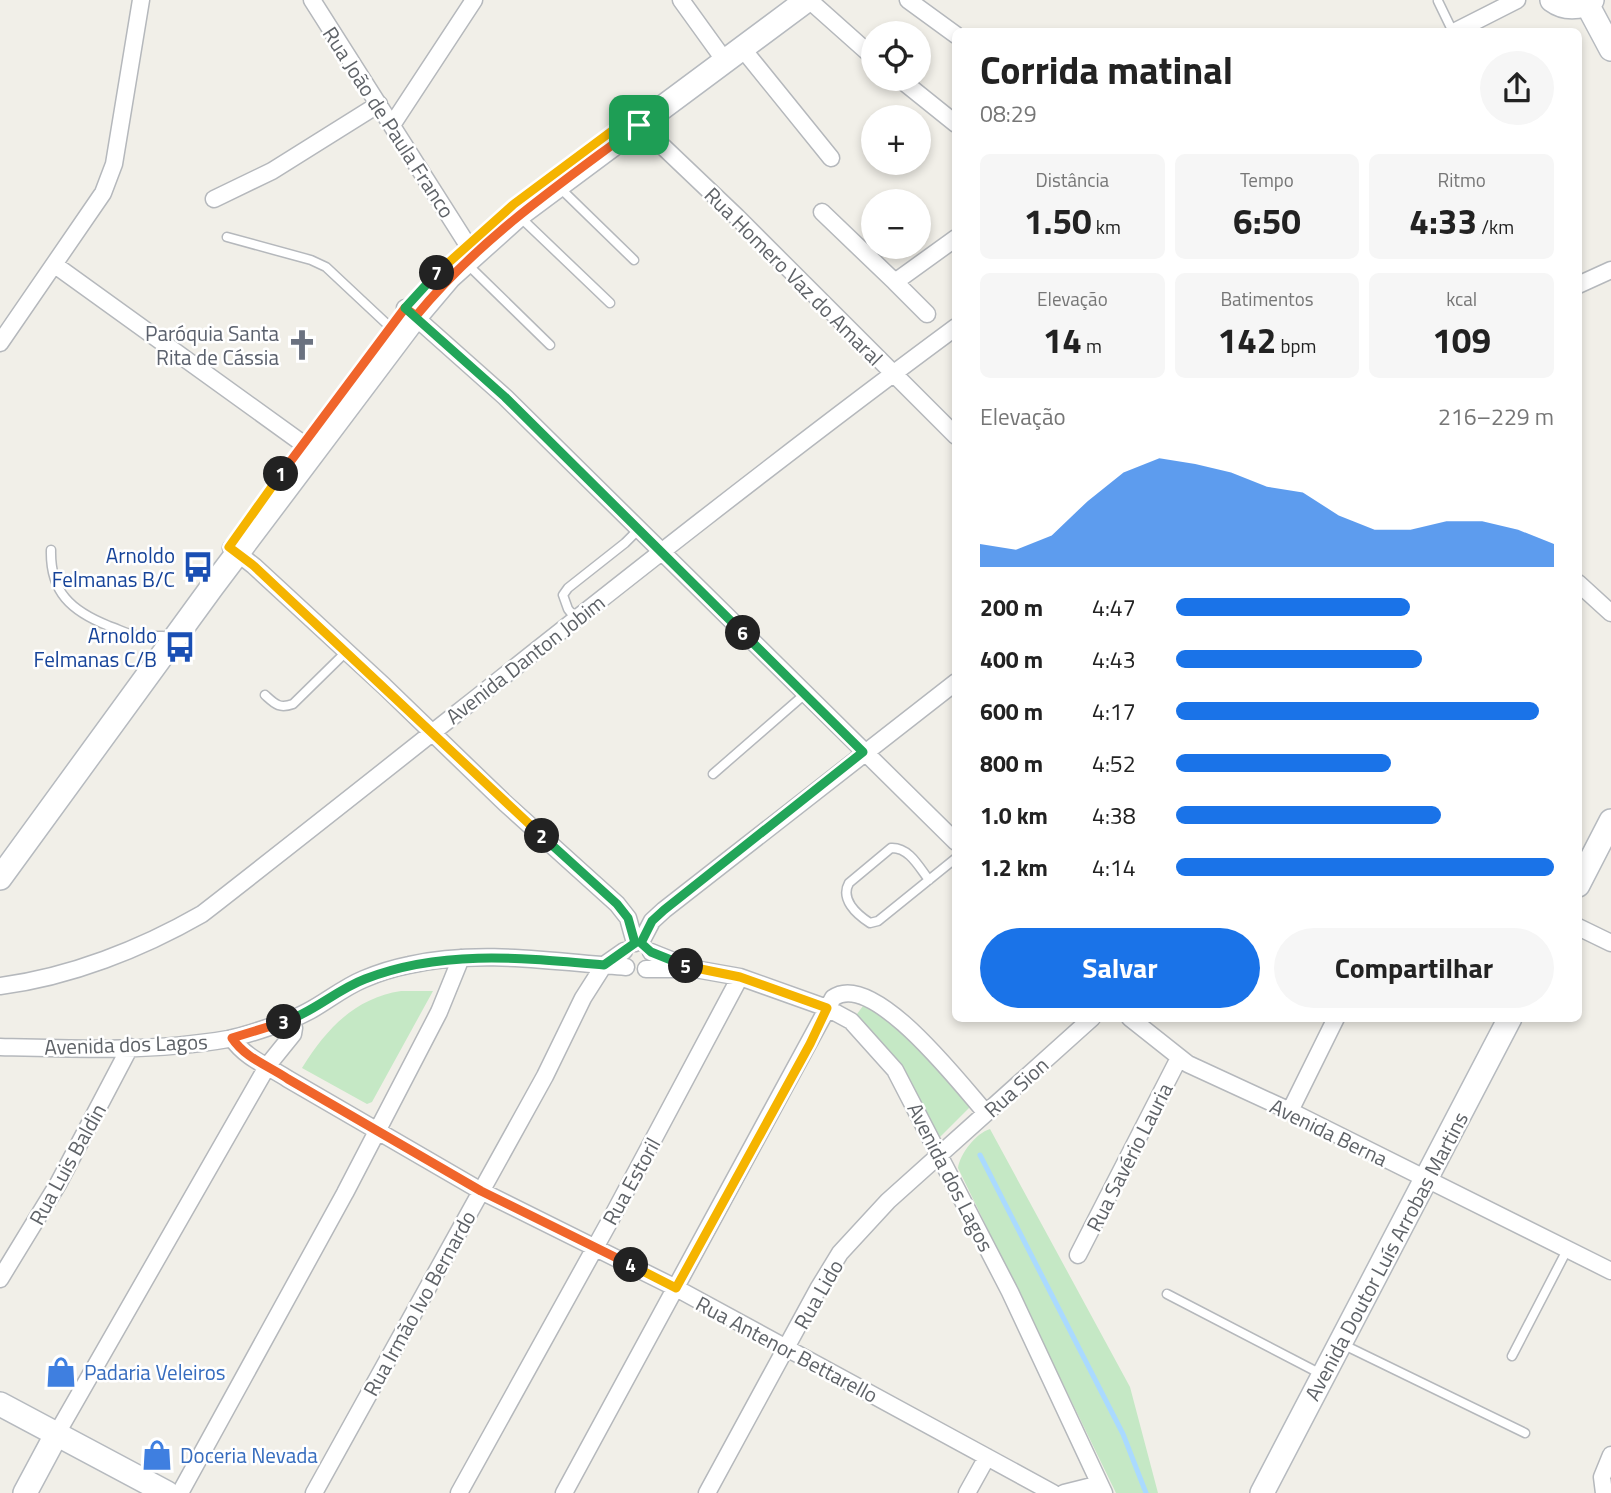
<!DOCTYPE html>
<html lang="pt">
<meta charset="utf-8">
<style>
:root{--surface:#fff;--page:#f6f6f6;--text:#222;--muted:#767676;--accent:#1a73e8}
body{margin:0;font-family:"Titillium Web",sans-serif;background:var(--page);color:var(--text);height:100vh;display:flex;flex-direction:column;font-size:26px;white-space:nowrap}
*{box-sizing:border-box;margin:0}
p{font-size:23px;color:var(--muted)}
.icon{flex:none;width:38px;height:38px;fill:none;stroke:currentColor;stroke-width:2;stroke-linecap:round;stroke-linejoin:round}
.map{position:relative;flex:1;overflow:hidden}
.panel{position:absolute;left:952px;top:28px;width:630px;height:994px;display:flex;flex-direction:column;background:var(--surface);border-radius:10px;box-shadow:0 4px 10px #0003}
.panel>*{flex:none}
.buttons{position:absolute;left:861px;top:21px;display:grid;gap:14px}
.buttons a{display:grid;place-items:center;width:70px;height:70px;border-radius:50%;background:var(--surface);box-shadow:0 4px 10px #0003;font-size:35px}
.pin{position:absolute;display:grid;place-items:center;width:60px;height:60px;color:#fff;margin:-30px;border-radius:14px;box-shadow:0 4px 10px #0006}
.km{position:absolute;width:35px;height:35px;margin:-18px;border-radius:50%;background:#222;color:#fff;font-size:19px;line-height:35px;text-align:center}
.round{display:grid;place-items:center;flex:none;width:74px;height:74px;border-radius:37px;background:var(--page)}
.headline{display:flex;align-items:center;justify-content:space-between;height:119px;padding:0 28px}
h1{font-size:38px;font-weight:700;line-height:52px}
.figures{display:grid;grid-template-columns:repeat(3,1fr);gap:10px;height:119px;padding:7px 28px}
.figures div{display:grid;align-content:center;border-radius:10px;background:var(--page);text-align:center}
.figures b{font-size:35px;font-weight:700}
.figures small{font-size:19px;font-weight:400}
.figures p{font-size:19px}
.chart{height:196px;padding:14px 28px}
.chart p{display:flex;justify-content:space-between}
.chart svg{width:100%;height:126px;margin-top:7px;fill:var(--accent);opacity:.7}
.button{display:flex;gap:14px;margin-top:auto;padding:14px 28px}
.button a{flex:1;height:80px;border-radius:42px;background:var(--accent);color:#fff;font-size:28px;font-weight:700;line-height:80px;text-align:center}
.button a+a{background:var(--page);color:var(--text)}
ul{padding:0 28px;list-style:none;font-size:23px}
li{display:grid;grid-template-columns:112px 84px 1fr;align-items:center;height:52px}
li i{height:18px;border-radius:9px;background:var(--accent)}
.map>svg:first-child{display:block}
</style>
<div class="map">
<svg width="1611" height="1493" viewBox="0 0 1611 1493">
<rect width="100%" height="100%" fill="#f1efe8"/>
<!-- green -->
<path fill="#c5e8c5" d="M401 991H433L372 1102 367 1104 302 1068C326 1029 355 998 401 991Z
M866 1002 913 1043 971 1106 938 1139 854 1018Z
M990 1129 1130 1387 1158 1493H1116L958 1168C960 1154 976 1133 990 1129Z"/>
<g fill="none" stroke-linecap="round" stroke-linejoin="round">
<!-- stream -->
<path stroke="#aadaff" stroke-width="5" d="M980 1155 1123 1434 1146 1493"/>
<defs>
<path id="lane" d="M1438 1 1453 32
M560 188 634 260
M520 217 610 303
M227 237 311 260 326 267 389 326
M467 264 550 345
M51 550C50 592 71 611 109 626 118 629 127 634 135 635 144 637 154 636 163 636
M576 619 568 609 563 595 568 588 625 543 638 530
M265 695C275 704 279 709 293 704L346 652
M713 774 805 694
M929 880C919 867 909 847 891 848L849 883C840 899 856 914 870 923L878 921 956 858
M1167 1294 1321 1374
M1344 1345 1525 1433
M1512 1356 1567 1250"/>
<path id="street" d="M312 0 467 244
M681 0 725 61
M809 0 873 57
M908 0 956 35
M1454 32 1517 0
M742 48 831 158
M900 79 956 124
M633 118 737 217 956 436
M392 125 474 0
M214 199 272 171 379 104
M822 212 895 282
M55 265 313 451
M1578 285 1611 270
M405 308 505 397 956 842
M927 314 895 282 956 238
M0 343 103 193 114 164 141 0
M231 548 254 566 384 686 505 803 617 904 628 918 635 943
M1578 583 1611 613
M1578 927 1611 943
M641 942 652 921 664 910 956 682
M651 952 686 966
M646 969H695L740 977 827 1008 851 1021 895 1070 1010 1292 1104 1493
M0 986C70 977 141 949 202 914 454 718 700 516 956 327
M1130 1018 1188 1064 1290 1111 1611 1271
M232 1038C245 1058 268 1066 288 1079L481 1191 676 1288 1053 1493
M0 1047C75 1049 154 1052 228 1039 248 1035 270 1027 289 1020 317 1011 337 990 364 979 378 973 394 968 409 965 480 949 555 962 626 967
M1290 1111 1336 1018
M1078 1255 1179 1058
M0 1279 58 1184 130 1047
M56 1435 268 1065 293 1034 294 1028 291 1020
M180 1493 345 1193 439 1012 461 958
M314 1493 545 1076 583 998 604 965 624 951
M459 1493 612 1217 740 977
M564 1493 833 998C873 969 961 1085 986 1113
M707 1493 818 1289 840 1253 888 1201 1092 1018
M967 1493 987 1457
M1064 1493 1100 1484
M1604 1493 1602 1477 1611 1455"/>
<path id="secondary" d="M1552 0C1564 9 1580 9 1592 0
M1587 4 1611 49
M0 878 212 587 416 316 449 277 518 215 807 0
M1578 885 1611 821
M0 1404 167 1493
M25 1493 56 1435
M1262 1493 1510 1018"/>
</defs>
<!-- lane casing -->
<use href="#lane" stroke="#b5b8bc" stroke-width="11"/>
<!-- street casing -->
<use href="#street" stroke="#b5b8bc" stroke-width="19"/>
<!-- secondary casing -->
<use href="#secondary" stroke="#b6babf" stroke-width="26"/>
<!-- lane -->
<use href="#lane" stroke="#fff" stroke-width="8"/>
<!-- street -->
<use href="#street" stroke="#fff" stroke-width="16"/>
<!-- secondary -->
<use href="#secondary" stroke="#fff" stroke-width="23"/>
</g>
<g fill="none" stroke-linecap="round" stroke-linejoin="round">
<defs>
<path id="split-1" d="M281 474 405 308 416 316C481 237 558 186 639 125"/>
<path id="split-2" d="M281 474 229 547 254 566 542 836"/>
<path id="split-3" d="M284 1022C314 1012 336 990 365 979 442 949 524 958 604 965L635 943 628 918 617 904 542 836"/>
<path id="split-4" d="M284 1022 232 1038C245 1058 269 1066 288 1079L481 1191 631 1265"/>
<path id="split-5" d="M631 1265 676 1288 810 1044 827 1008 740 977 686 966"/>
<path id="split-6" d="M686 966 651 952 641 943 652 921 664 910 863 752 743 633"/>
<path id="split-7" d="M437 273 405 308 505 397 743 633"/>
<path id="split-8" d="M437 273 514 204 632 116 639 125"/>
</defs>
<!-- split-1 casing -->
<use href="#split-1" stroke="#fff" stroke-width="14"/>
<!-- split-2 casing -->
<use href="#split-2" stroke="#fff" stroke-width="14"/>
<!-- split-3 casing -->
<use href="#split-3" stroke="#fff" stroke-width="14"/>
<!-- split-4 casing -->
<use href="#split-4" stroke="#fff" stroke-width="14"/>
<!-- split-5 casing -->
<use href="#split-5" stroke="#fff" stroke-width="14"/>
<!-- split-6 casing -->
<use href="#split-6" stroke="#fff" stroke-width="14"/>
<!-- split-7 casing -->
<use href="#split-7" stroke="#fff" stroke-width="14"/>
<!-- split-8 casing -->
<use href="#split-8" stroke="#fff" stroke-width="14"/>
<!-- split-1 -->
<use href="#split-1" stroke="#f0652b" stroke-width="9"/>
<!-- split-2 -->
<use href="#split-2" stroke="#f5b400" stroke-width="9"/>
<!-- split-3 -->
<use href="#split-3" stroke="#22a559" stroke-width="9"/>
<!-- split-4 -->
<use href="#split-4" stroke="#f0652b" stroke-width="9"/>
<!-- split-5 -->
<use href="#split-5" stroke="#f5b400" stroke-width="9"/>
<!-- split-6 -->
<use href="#split-6" stroke="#22a559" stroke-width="9"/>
<!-- split-7 -->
<use href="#split-7" stroke="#22a559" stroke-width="9"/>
<!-- split-8 -->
<use href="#split-8" stroke="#f5b400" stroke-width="9"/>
</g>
<!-- icons -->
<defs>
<symbol id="church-bare" viewBox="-9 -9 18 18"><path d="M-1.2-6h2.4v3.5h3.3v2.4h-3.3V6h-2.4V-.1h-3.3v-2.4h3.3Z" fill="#6b7280" stroke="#fff" stroke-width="2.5" paint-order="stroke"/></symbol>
<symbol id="bus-bare" viewBox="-9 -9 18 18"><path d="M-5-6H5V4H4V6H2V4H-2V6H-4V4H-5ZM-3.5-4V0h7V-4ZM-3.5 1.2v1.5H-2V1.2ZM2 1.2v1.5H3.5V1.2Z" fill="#1a4fb4" stroke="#fff" stroke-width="2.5" paint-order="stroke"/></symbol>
<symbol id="shop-bare" viewBox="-9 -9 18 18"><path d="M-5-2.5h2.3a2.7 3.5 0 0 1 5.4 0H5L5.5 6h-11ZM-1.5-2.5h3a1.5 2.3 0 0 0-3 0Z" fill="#3f7fe0" stroke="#fff" stroke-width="2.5" paint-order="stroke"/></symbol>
</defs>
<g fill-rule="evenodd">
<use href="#church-bare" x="280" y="323" width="44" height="44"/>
<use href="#bus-bare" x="176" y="545" width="44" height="44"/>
<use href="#bus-bare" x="158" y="625" width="44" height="44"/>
<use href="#shop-bare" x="39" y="1350" width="44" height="44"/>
<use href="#shop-bare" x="135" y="1433" width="44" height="44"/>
</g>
<g text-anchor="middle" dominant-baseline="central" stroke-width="5" stroke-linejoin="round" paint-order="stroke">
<!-- street labels -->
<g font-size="21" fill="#5f6368" stroke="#fff">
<text transform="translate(389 122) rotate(57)">Rua João de Paula Franco</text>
<text transform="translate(794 276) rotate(45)">Rua Homero Vaz do Amaral</text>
<text transform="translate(525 659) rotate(-38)">Avenida Danton Jobim</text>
<text transform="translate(126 1044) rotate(-2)">Avenida dos Lagos</text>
<text transform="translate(1016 1087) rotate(-42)">Rua Sion</text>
<text transform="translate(1329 1132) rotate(26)">Avenida Berna</text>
<text transform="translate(1129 1157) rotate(-63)">Rua Savério Lauria</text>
<text transform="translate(67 1164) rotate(-61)">Rua Luis Baldin</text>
<text transform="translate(951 1177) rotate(63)">Avenida dos Lagos</text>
<text transform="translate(631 1181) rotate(-61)">Rua Estoril</text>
<text transform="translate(1386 1256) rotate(-62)">Avenida Doutor Luís Arrobas Martins</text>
<text transform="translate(818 1294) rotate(-60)">Rua Lido</text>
<text transform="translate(419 1303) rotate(-61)">Rua Irmão Ivo Bernardo</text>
<text transform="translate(787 1349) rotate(28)">Rua Antenor Bettarello</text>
</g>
<!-- worship labels -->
<g font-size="21" fill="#5b616d" stroke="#fff" text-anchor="end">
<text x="279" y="333">Paróquia Santa<tspan x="279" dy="24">Rita de Cássia</tspan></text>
</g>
<!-- transit labels -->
<g font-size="21" fill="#164399" stroke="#fff" text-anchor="end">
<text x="175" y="555">Arnoldo<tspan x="175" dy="24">Felmanas B/C</tspan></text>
<text x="157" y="635">Arnoldo<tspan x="157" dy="24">Felmanas C/B</tspan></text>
</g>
<!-- shop labels -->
<g font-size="21" fill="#366cbe" stroke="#fff" text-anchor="start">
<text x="84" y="1372">Padaria Veleiros</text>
<text x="180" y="1455">Doceria Nevada</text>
</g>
</g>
</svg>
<div class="buttons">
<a><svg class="icon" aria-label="locate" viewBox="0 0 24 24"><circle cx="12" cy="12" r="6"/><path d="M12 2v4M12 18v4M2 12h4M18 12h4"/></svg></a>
<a>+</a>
<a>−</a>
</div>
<div class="pin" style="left:639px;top:125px;background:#1e9e55"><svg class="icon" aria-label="arrive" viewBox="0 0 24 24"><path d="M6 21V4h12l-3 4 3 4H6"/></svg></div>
<b class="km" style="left:281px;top:474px">1</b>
<b class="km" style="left:542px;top:836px">2</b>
<b class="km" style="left:284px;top:1022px">3</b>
<b class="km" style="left:631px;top:1265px">4</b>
<b class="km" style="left:686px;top:966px">5</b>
<b class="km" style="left:743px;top:633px">6</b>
<b class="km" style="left:437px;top:273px">7</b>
<section class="panel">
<div class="headline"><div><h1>Corrida matinal</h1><p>08:29</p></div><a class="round"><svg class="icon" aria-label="share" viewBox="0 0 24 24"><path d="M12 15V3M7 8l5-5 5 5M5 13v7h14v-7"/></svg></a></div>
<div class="figures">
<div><p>Distância</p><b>1.50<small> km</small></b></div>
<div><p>Tempo</p><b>6:50</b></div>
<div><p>Ritmo</p><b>4:33<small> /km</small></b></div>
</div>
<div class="figures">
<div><p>Elevação</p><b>14<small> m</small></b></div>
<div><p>Batimentos</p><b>142<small> bpm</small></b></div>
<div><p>kcal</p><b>109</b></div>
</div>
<div class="chart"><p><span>Elevação</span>216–229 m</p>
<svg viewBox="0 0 160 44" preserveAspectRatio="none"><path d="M0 44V36L10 38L20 33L30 21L40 11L50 6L60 8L70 11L80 16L90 18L100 26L110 31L120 31L130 28L140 28L150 31L160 36V44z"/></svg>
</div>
<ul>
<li><b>200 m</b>4:47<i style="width:62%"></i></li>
<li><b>400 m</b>4:43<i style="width:65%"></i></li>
<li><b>600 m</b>4:17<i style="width:96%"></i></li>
<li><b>800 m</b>4:52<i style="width:57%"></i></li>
<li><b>1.0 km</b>4:38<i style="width:70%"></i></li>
<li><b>1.2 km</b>4:14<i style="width:100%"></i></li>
</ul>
<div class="button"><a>Salvar</a><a>Compartilhar</a></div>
</section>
</div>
